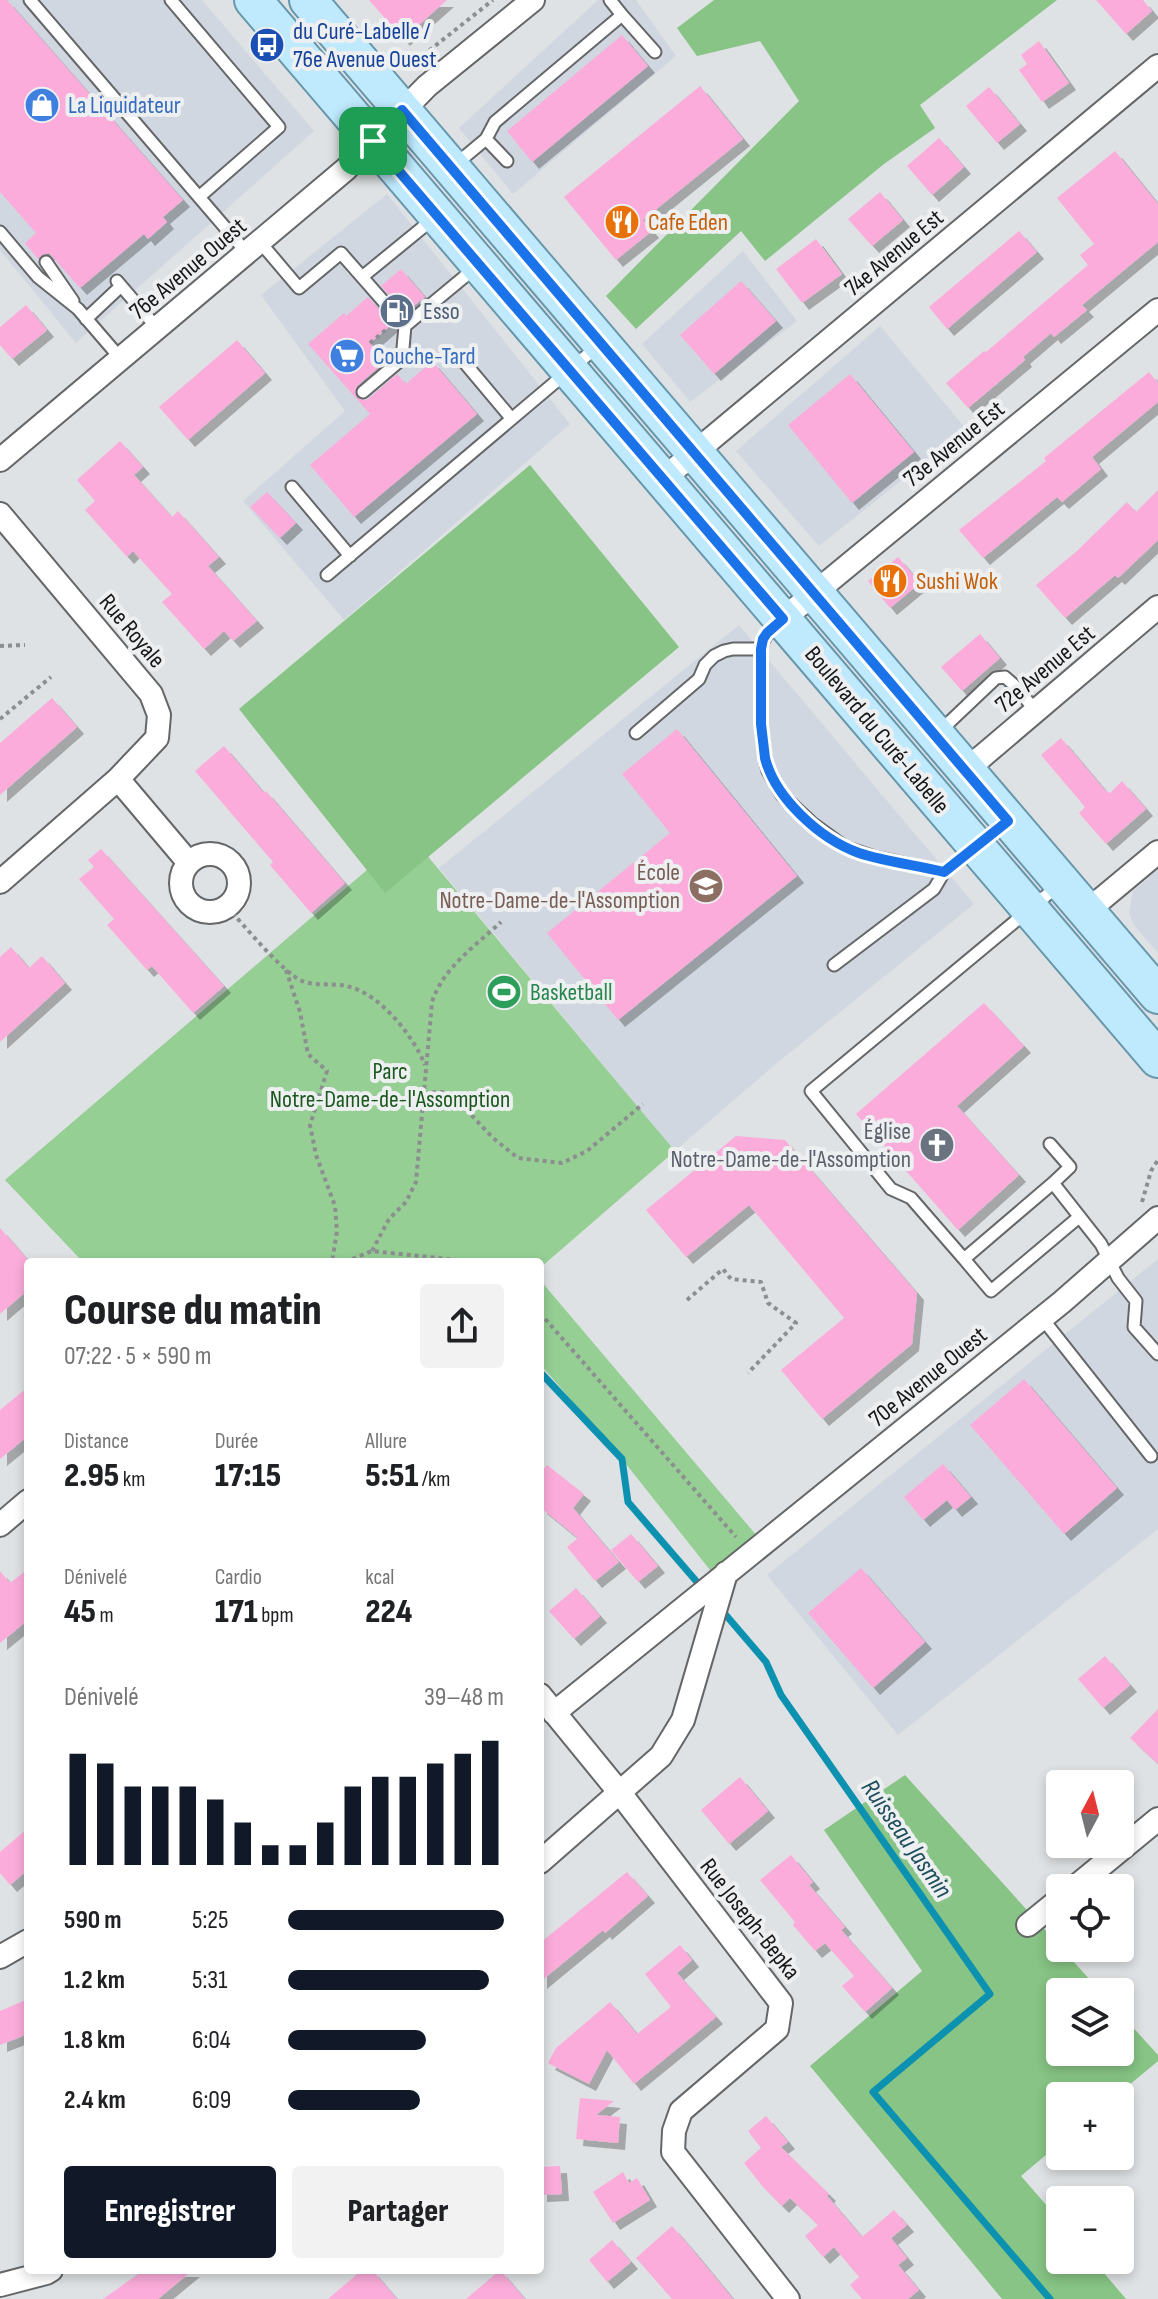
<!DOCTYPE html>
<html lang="fr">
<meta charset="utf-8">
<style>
:root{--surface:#fff;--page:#f2f2f2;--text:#202124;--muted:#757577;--accent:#111827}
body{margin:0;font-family:"Sofia Sans Condensed",sans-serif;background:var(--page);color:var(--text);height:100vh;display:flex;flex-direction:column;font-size:30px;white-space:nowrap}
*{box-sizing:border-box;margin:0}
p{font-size:26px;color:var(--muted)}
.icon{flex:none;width:44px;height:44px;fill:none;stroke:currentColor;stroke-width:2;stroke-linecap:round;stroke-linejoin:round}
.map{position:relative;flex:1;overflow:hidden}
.drawer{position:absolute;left:24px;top:1258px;width:520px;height:1016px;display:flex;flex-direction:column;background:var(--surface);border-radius:8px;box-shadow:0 4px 12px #0003}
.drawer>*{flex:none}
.needle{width:52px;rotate:7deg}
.controls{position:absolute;left:1046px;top:1770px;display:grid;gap:16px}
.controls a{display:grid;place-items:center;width:88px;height:88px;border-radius:8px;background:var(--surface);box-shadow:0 4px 12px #0003;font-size:40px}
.pin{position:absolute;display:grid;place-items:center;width:68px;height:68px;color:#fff;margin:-34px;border-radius:16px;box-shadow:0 4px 12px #0006}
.round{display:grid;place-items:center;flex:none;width:84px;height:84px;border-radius:8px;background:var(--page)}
.headline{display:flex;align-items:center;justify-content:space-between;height:136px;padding:0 40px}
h1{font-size:44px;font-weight:800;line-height:60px}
.stats{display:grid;grid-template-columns:repeat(3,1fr);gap:12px;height:136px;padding:8px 40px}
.stats div{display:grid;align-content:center}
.stats b{font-size:34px;font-weight:800}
.stats small{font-size:22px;font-weight:400}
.stats p{font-size:22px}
.chart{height:224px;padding:16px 40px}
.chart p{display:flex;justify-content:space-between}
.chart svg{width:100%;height:144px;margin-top:8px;stroke:var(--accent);stroke-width:6}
.primary-button{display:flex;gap:16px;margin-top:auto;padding:16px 40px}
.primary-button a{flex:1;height:92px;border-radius:8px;background:var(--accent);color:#fff;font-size:32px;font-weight:800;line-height:92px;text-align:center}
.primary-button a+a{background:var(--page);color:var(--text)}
ul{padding:0 40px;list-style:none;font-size:26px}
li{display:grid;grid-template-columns:128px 96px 1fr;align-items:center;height:60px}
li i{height:20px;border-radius:10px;background:var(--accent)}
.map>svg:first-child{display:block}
</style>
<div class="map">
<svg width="1158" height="2299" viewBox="0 0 1158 2299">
<defs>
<filter id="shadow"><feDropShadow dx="7" dy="7" stdDeviation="0" flood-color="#0004"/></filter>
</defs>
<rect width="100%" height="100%" fill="#dfe2e4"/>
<!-- built -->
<path fill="#d0d7e0" d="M0 0H202L314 131 76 343 0 250Z
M598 0H636L676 56 513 194 459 128Z
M387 194 570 424 344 620 243 501 345 411 261 295Z
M743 251 797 321 690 402 642 344Z
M880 326 966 429 819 546 736 451Z
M739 625 974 904 772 1067 675 1151 439 868Z
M1158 870V953L1134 925 1129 913 1133 891Z
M1158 1259V1529L898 1735 767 1575Z"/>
<!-- green -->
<path fill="#95cf94" d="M409 834 675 1151 540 1268V1262H83L5 1180Z
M540 1280 763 1543 718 1580 622 1459 540 1364Z"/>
<!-- forest -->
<path fill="#87c485" d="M714 0H1057L920 105 935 128 884 164 765 261 741 231 636 329 606 296 799 101 760 41 697 56 677 28Z
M530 465 679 647 385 893 239 709Z
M905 1775 1101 1992H1060V2052H1120V2013L1158 2055V2061L1116 2096H1060V2143L1021 2176 1060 2221V2260H1093L1126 2299H1002L810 2066 922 1971 824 1830Z"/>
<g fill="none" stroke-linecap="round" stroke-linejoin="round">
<!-- stream -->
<path stroke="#0c92b0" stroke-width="7" d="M540 1372 622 1459 628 1502 703 1589
M719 1607 766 1662 781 1695 990 1994 873 2092 1050 2299"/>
</g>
<!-- building -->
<path fill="#fbacda" filter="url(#shadow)" d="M0 0H7L183 200 163 217 167 222 148 239 144 234 80 288 49 253 42 255 38 259 25 243 36 233 0 192Z
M369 0H447L403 39Z
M1096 0H1143L1152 11 1126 34Z
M622 35 648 66 532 162 507 131Z
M1039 41 1069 83 1042 102 1019 70 1027 64 1021 55Z
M700 86 743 139 643 220 652 231 616 260 564 197Z
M989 87 1020 124 997 143 966 106Z
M939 138 964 167 932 195 907 166Z
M1115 151 1158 204V242L1082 305 1087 310 1054 337 1051 333 1023 357 1025 360 968 408 946 383 984 351 986 352 1088 265 1080 255 1094 244 1057 198Z
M880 192 903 220 872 246 848 219Z
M1019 231 1037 252 947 329 929 307Z
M816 239 842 274 802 303 776 269Z
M401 269 425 297 405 313 381 286Z
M741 281 776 321 714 374 680 335Z
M368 297 392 324 370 343 386 361 357 386 355 393 357 398 364 400 368 399 397 374 406 384 432 361 477 414 354 517 310 465 370 414 308 344 344 313 346 316Z
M26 305 47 330 12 359 0 345V327Z
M237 340 265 373 188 440 159 407Z
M1149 372 1158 383V402L1092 457 1101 469 1062 502 1057 497 983 558 959 530 1046 461 1044 458Z
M850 374 914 452 852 503 788 425Z
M120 441 143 467 134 475 172 517 178 511 219 557 208 566 257 621 233 641 224 631 204 649 162 602 172 594 133 551 127 557 85 510 95 501 77 480Z
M1158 490V540L1118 578 1115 575 1065 618 1036 585 1077 551 1127 502 1136 512Z
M267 492 296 523 280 538 250 507Z
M898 557 920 583 890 608 868 581Z
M980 634 1000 658 962 691 941 667Z
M52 698 77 727 0 795V743Z
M677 729 797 876 618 1020 547 933 670 833 622 774Z
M1061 738 1105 790 1110 793 1122 781 1146 809 1106 844 1079 813 1085 807 1041 755Z
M224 746 264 793 266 791 345 883 311 913 270 865 273 862 195 771Z
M101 849 224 986 193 1013 152 966 147 970 107 925 114 919 79 879 94 867 88 860Z
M11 947 29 968 42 956 65 983 0 1042V957Z
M984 1003 1024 1046 957 1106 1019 1175 958 1230 856 1114Z
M736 1136 785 1140 917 1293 912 1344 822 1419 781 1370 844 1318 749 1205 686 1257 646 1210Z
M0 1228 28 1260V1290L0 1314Z
M1024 1379 1117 1488 1064 1534 970 1425Z
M28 1387V1436L0 1459V1410Z
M943 1464 971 1497 955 1510 947 1500 923 1520 904 1497Z
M547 1465 584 1494 573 1508 619 1562 595 1581 567 1547 578 1538 540 1507V1474Z
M631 1534 658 1566 638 1582 611 1550Z
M861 1568 925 1642 873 1688 808 1613Z
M28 1569V1620L0 1643V1571L10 1583Z
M576 1588 600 1616 574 1639 549 1611Z
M1105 1656 1130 1685 1103 1708 1078 1679Z
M1158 1709V1764L1130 1738Z
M740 1777 768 1811 729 1844 701 1810Z
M28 1828V1870L10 1885 0 1873V1852Z
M791 1855 813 1882 809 1885 845 1927 841 1930 892 1988 865 2012 842 1986 854 1976 825 1943 815 1951 793 1925 795 1922 760 1880Z
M627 1872 648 1896 605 1933 603 1930 540 1982V1943Z
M680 1945 692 1960 677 1973 716 2017 634 2084 607 2050 589 2084 548 2063 556 2048 610 2002 637 2034 671 2007 645 1974Z
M28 1999V2034L0 2045V2011Z
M580 2098 614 2101 596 2115 620 2117 618 2143 576 2139Z
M766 2116 788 2142 781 2147 829 2194 827 2196 862 2237 894 2210 907 2225 891 2238 907 2258 898 2265 919 2290 908 2299H862L850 2285 859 2277 834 2247 823 2257 805 2236 818 2225 790 2198 782 2206 763 2187 744 2163 761 2148 748 2131Z
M560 2166 562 2194 540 2195V2167Z
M623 2172 629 2183 637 2178 650 2200 613 2223 593 2192Z
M672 2226 691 2248 733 2299H672L636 2258Z
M612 2240 631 2262 607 2282 589 2260Z
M144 2270H193L158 2299H103Z
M362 2270H372L397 2299H328Z
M500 2270 525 2299H466Z"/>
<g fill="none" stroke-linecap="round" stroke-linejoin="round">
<defs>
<path id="service" d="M30 0 247 253
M171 0 279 127 199 197
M622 15 655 52
M486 139 507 161
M456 164 486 139 495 122 622 15 610 0
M0 232 38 277 78 309 121 359
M260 242 299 288 341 253 405 326 475 268
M46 262 73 301
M362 277 433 219
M117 281 157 328
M86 319 121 286
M464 362 511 418
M363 392 402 359 405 326
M292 487 350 556
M327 575 598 346
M780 622C769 631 764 636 761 649V724L765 758 768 771 782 795 812 823 845 847 875 857 944 872
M939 732 996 678 1005 677 1014 685 1036 711
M636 733 699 679 705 665 714 656 724 651 733 649H761
M1059 885 811 1091 891 1189 911 1198 964 1259 1053 1183 1101 1244 1118 1278 1136 1301 1134 1327 1158 1354
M834 965 934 889 944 872 1005 823
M1050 1144 1070 1167 1053 1183
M964 1259 991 1291 1079 1217
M1042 1318 1151 1456"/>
<path id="minor" d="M0 460 346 169 427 86 533 0
M663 479 1158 66
M0 514 151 694 159 715 157 738 118 779 0 882
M783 619 1158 310
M965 771 1158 607
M118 779 189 863
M181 883a29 29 0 1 1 58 0a29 29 0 1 1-58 0Z
M1086 912 1158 852
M0 1525 28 1501
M540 1695 620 1793 781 2003 777 2029 681 2111 674 2131 673 2152 788 2299
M554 1713 1062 1302 1158 1218
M540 1862 661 1756 683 1720 726 1573
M1074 1888 1158 1819
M1028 1925 1060 1899
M0 1957 28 1941
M0 2285 46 2273 51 2270"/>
<path id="primary" d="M253 0 1158 1059
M308 0 1158 995"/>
</defs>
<!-- service casing -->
<use href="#service" stroke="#646668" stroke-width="15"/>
<!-- minor casing -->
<use href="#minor" stroke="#646668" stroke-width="26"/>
<!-- primary casing -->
<use href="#primary" stroke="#6897ac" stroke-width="40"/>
<!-- path -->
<path stroke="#8c8e90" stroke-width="4" stroke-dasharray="4 4" stroke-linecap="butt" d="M403 69 416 61 493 0
M370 343 387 329
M0 646 25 645
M0 719 51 677
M227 907C243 924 283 973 302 981 317 987 335 982 350 987 381 995 414 1037 425 1065
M286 970 300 1012 308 1054 327 1071 310 1125 316 1155 335 1206 337 1231 332 1262
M424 1093 442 1092 460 1103 493 1138 518 1158 562 1163 587 1151 643 1104
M1142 1202 1151 1171 1158 1160
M372 1251 389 1219 406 1202 416 1182 432 1002C443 968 475 946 501 922
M345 1262 372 1251 476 1262
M687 1300 723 1269 731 1279 761 1282 768 1303 796 1323 748 1373
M540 1313 736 1537"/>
<!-- service -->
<use href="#service" stroke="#fff" stroke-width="11"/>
<!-- minor -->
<use href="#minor" stroke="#fff" stroke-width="22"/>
<!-- primary -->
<use href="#primary" stroke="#bfeafd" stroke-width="36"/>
</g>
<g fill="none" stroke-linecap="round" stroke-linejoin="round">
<defs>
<path id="route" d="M402 110 1008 821 944 872C916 865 886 862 859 853 820 839 775 798 765 758L761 724V649L763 639 767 633 783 619 373 141Z"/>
</defs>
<!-- route casing -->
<use href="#route" stroke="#fff" stroke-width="16"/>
<!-- route -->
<use href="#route" stroke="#1a73e8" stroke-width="10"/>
</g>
<!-- icons -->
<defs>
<symbol id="bus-disc" viewBox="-11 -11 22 22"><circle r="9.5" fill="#1a4fb4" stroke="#edeff1"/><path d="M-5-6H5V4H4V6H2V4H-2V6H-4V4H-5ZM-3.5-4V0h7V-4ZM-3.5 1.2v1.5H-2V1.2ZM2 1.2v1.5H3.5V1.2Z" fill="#fff"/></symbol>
<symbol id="shop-disc" viewBox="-11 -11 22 22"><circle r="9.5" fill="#3f7fe0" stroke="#edeff1"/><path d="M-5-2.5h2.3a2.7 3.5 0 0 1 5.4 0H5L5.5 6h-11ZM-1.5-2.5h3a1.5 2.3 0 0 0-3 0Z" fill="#fff"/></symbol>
<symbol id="restaurant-disc" viewBox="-11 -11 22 22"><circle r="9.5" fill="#e8710a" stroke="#edeff1"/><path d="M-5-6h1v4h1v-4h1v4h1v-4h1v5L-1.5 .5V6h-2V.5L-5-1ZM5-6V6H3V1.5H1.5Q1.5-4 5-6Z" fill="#fff"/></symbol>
<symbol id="fuel-disc" viewBox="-11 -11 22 22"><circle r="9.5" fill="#5c6f8a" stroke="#edeff1"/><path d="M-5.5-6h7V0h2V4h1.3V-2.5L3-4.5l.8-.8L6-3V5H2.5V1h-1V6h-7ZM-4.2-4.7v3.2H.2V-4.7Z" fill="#fff"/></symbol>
<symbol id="supermarket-disc" viewBox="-11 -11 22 22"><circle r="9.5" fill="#3f7fe0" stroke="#edeff1"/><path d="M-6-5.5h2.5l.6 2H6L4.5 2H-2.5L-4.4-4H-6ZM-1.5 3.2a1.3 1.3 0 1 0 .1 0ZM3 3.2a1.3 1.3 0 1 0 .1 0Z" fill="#fff"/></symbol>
<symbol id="school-disc" viewBox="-11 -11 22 22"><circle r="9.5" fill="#8d6e63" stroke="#edeff1"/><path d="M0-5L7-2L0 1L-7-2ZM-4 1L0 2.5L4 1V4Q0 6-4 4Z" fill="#fff"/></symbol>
<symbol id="stadium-disc" viewBox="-11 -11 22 22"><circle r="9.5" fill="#2e9e5b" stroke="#edeff1"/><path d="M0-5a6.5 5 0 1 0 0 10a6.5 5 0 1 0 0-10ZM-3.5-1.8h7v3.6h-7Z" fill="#fff"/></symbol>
<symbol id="church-disc" viewBox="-11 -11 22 22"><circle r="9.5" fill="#6b7280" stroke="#edeff1"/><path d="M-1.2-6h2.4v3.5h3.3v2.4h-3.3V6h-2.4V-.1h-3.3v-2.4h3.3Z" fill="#fff"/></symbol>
</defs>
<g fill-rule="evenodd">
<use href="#bus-disc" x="247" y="25" width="40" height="40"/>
<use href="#shop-disc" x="22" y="85" width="40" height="40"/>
<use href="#restaurant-disc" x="602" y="202" width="40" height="40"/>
<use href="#fuel-disc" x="377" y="291" width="40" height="40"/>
<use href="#supermarket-disc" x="327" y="336" width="40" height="40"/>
<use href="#restaurant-disc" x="870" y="561" width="40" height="40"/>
<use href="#school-disc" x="686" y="866" width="40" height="40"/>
<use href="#stadium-disc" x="484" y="972" width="40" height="40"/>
<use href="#church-disc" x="917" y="1125" width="40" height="40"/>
</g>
<g text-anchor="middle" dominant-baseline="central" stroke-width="8" stroke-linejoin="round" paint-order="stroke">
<!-- transit labels -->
<g font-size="24" fill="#164399" stroke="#edeff1" text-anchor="start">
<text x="293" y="31">du Curé-Labelle /<tspan x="293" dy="28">76e Avenue Ouest</tspan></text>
</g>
<!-- shop labels -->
<g font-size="24" fill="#366cbe" stroke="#edeff1" text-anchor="start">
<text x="68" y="105">La Liquidateur</text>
<text x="373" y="356">Couche-Tard</text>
</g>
<!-- food labels -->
<g font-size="24" fill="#c56008" stroke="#edeff1" text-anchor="start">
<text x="648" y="222">Cafe Eden</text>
<text x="916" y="581">Sushi Wok</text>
</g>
<!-- street labels -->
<g font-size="24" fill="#161718" stroke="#edeff1">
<text transform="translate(894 253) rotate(-40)">74e Avenue Est</text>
<text transform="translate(188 269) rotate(-40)">76e Avenue Ouest</text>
<text transform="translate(954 444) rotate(-39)">73e Avenue Est</text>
<text transform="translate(132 631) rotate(50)">Rue Royale</text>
<text transform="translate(1045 669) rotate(-40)">72e Avenue Est</text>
<text transform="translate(877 730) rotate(50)">Boulevard du Curé-Labelle</text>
<text transform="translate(928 1377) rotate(-39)">70e Avenue Ouest</text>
<text transform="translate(750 1919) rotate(52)">Rue Joseph-Bepka</text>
</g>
<!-- service labels -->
<g font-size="24" fill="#4e5e75" stroke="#edeff1" text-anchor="start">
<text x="423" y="311">Esso</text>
</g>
<!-- education labels -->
<g font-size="24" fill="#785e54" stroke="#edeff1" text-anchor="end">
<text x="680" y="872">École<tspan x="680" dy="28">Notre-Dame-de-l'Assomption</tspan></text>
</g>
<!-- leisure labels -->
<g font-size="24" fill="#27864d" stroke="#edeff1" text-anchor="start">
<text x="530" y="992">Basketball</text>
</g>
<!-- park labels -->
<g font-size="24" fill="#1a581d" stroke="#edeff1">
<text x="390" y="1071">Parc<tspan x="390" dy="28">Notre-Dame-de-l'Assomption</tspan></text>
</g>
<!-- worship labels -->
<g font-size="24" fill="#5b616d" stroke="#edeff1" text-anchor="end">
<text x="911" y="1131">Église<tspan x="911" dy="28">Notre-Dame-de-l'Assomption</tspan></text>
</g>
<!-- water labels -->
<g font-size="26" font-style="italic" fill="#1e4e5b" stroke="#edeff1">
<text transform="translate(906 1839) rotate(55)">Ruisseau Jasmin</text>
</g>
</g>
</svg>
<div class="controls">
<a><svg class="needle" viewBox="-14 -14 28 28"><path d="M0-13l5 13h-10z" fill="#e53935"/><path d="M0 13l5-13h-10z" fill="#757577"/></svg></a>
<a><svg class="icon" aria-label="locate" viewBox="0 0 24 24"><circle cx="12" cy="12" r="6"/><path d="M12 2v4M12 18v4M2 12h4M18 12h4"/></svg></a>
<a><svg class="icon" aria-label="layers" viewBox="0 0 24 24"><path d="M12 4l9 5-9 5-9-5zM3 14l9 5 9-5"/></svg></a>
<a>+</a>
<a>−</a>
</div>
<div class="pin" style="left:373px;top:141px;background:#1e9e55"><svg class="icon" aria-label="arrive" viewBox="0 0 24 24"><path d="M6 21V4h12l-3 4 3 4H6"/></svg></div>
<section class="drawer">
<div class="headline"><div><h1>Course du matin</h1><p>07:22 · 5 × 590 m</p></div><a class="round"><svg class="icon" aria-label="share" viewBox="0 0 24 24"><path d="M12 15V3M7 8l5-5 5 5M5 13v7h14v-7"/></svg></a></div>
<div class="stats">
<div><p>Distance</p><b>2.95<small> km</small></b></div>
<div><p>Durée</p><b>17:15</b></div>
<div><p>Allure</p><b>5:51<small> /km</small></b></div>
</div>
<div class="stats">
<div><p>Dénivelé</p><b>45<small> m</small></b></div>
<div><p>Cardio</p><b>171<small> bpm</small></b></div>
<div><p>kcal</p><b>224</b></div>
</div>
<div class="chart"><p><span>Dénivelé</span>39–48 m</p>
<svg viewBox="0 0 160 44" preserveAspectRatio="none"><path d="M5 44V10M15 44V13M25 44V20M35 44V20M45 44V20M55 44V24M65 44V31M75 44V38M85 44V38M95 44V31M105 44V20M115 44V17M125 44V17M135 44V13M145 44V10M155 44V6"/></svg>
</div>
<ul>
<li><b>590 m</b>5:25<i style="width:100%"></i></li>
<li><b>1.2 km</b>5:31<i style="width:93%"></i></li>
<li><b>1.8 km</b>6:04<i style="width:64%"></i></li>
<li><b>2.4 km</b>6:09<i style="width:61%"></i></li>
</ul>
<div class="primary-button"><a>Enregistrer</a><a>Partager</a></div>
</section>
</div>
